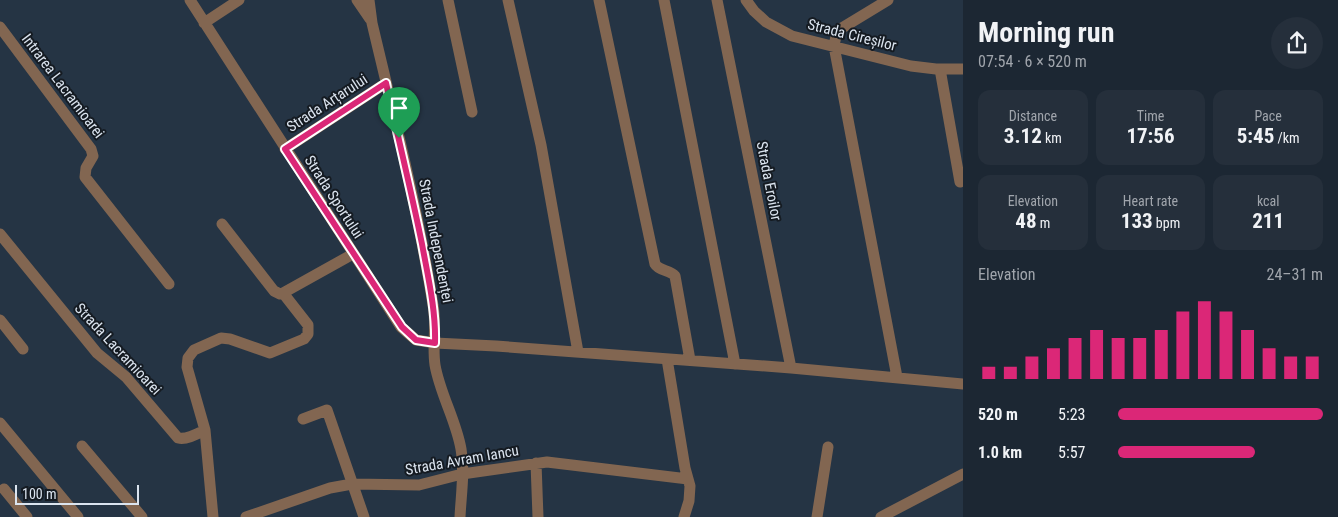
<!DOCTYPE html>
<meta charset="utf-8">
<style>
:root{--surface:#1c2733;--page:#252f3b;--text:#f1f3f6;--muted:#a0a5ac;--accent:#db2777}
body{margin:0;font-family:"Roboto Condensed",sans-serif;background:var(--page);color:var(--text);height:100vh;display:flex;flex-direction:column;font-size:19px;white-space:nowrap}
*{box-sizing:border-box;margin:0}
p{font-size:16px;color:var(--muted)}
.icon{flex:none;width:28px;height:28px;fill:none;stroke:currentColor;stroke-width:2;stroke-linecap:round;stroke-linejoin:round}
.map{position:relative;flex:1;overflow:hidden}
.side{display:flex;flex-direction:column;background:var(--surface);width:375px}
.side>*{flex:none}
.scale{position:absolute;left:15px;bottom:12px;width:124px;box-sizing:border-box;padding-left:5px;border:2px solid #dbe4ef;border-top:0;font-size:14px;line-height:18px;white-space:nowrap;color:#dbe4ef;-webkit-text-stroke:4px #151b22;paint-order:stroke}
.pin{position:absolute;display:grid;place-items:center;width:42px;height:42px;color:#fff;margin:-51px -21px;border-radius:50% 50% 50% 0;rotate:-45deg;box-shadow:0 0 5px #0007}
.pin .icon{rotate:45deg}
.round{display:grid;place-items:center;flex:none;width:52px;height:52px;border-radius:26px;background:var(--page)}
.head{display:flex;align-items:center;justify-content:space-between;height:85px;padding:0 15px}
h1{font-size:28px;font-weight:700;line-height:38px}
.stats{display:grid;grid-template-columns:repeat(3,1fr);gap:8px;height:85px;padding:5px 15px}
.stats div{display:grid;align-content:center;border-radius:12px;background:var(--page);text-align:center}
.stats b{font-size:21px;font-weight:700}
.stats small{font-size:14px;font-weight:400}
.stats p{font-size:14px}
.chart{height:140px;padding:10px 15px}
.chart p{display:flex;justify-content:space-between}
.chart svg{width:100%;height:90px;margin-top:5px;stroke:var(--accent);stroke-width:6}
ul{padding:0 15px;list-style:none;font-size:16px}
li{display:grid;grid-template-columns:80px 60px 1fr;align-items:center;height:38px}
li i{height:12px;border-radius:6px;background:var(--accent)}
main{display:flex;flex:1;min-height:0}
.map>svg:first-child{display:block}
</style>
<main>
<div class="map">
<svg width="963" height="517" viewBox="0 0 963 517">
<rect width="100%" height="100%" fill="#253444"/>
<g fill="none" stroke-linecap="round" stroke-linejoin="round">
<!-- minor -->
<path stroke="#826651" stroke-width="11" d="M190 0 401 327 416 340 435 343 496 346 791 368 963 384
M357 0 370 19
M369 0 372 23C394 116 418 210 433 305 437 325 432 345 435 365 440 394 456 420 461 449 465 471 461 495 460 517
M448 0 472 112
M508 0 541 145 578 352
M599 0 655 264C659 271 670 270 675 276L690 360
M664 0 735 364
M717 0 791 368
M746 0 754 11 766 22 792 36 911 66 936 69H963
M888 0 837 31 834 46 897 377
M204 23 239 0
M0 27 91 149 93 156 86 168 85 177 169 284
M940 69 960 182
M285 149 386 83
M222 224 274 291 280 294 283 293
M0 234 97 353 126 377 178 438C187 440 197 434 205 430
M0 320 23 349
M667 359 685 468 690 486 689 501 684 517
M303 419 327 410 364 517
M0 423 78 517
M82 446 142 517
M536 463 538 517
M4 489 27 517
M213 517 205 430 187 367 188 358 194 350 221 338 230 339 270 353 304 339 308 334V325L283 293 353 254
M246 517 330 488 352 484 419 485 462 474 547 462 688 479
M817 517 828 447
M881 517 963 474"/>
</g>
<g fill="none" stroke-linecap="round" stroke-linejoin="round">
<defs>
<path id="route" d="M386 83C398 137 411 190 422 244 428 277 436 310 435 343L416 340 402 327 285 149Z"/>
</defs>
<!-- route casing -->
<use href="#route" stroke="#fff" stroke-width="10"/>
<!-- route -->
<use href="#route" stroke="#db2777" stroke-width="6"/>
</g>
<g text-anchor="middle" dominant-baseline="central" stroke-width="4" stroke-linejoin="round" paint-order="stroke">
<!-- street labels -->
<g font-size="15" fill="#dbe4ef" stroke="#151b22">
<text transform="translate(852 35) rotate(14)">Strada Cireșilor</text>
<text transform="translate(63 86) rotate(53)">Intrarea Lacramioarei</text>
<text transform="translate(327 103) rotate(-33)">Strada Arțarului</text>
<text transform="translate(769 181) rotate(79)">Strada Eroilor</text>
<text transform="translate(334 197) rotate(57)">Strada Sportului</text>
<text transform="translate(436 241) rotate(79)">Strada Independenței</text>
<text transform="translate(118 349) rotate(47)">Strada Lacramioarei</text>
<text transform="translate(462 460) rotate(-10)">Strada Avram Iancu</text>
</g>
</g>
</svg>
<div class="scale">100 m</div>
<div class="pin" style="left:399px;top:138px;background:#1e9e55"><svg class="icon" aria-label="arrive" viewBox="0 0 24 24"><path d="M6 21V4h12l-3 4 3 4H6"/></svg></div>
</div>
<section class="side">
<div class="head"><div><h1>Morning run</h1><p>07:54 · 6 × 520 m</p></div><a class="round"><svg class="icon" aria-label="share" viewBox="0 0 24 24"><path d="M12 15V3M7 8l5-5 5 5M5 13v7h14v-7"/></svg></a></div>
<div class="stats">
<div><p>Distance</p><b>3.12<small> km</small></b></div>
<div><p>Time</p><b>17:56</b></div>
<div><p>Pace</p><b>5:45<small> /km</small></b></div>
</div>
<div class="stats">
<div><p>Elevation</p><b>48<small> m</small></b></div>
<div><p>Heart rate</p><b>133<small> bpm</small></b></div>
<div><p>kcal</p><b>211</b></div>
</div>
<div class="chart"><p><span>Elevation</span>24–31 m</p>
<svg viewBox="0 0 160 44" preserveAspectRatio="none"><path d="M5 44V38M15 44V38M25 44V33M35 44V29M45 44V24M55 44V20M65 44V24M75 44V24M85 44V20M95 44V11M105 44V6M115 44V11M125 44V20M135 44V29M145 44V33M155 44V33"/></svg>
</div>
<ul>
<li><b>520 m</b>5:23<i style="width:100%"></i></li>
<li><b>1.0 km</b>5:57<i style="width:67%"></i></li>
</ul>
</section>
</main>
